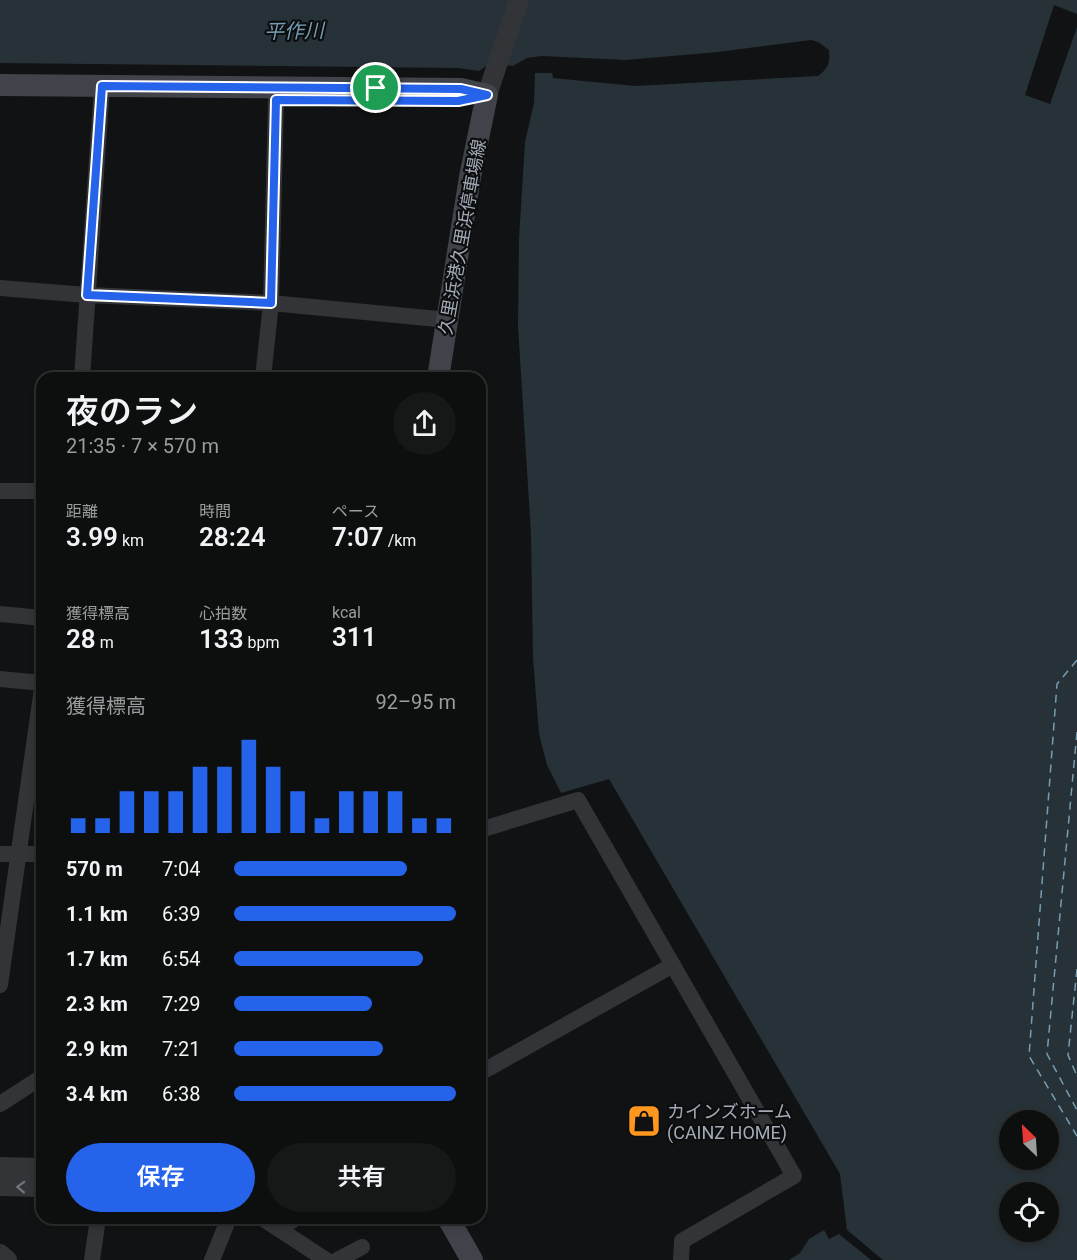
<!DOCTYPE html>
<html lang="ja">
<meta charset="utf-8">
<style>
:root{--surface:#0d0e0e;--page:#161717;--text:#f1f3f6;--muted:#9a9c9e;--line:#2d2e2e;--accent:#2563eb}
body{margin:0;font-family:Roboto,"Noto Sans JP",sans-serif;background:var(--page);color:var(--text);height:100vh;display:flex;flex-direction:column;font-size:22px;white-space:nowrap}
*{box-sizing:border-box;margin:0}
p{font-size:20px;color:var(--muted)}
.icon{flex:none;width:33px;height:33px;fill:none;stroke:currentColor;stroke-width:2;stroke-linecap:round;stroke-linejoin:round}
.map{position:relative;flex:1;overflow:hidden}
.side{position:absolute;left:36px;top:372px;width:450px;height:852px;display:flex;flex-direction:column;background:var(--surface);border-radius:18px;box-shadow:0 3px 9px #0003,0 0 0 2px var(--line)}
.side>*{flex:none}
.needle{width:39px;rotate:335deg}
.fabs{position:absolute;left:999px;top:1110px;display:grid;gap:12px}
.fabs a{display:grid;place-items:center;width:60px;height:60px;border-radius:50%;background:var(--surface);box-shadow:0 3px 9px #0003,0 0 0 2px var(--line);font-size:30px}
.pin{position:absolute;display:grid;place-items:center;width:51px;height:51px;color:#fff;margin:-26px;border:3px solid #fff;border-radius:50%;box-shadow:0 2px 6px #0007}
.round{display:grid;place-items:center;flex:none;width:63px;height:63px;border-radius:32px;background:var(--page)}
.head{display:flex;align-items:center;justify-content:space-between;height:102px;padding:0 30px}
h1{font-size:33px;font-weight:600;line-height:45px}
.metrics{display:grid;grid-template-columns:repeat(3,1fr);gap:9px;height:102px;padding:6px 30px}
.metrics div{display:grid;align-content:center}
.metrics b{font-size:26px;font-weight:600}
.metrics small{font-size:16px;font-weight:400}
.metrics p{font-size:16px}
.chart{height:168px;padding:12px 30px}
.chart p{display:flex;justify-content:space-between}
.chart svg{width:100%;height:108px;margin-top:6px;stroke:var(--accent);stroke-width:6}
.action{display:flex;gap:12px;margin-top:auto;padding:12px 30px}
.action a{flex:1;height:69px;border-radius:36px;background:var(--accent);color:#fff;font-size:24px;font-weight:600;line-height:69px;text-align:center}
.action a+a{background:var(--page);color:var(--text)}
ul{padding:0 30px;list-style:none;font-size:20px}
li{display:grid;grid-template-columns:96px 72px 1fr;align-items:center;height:45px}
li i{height:15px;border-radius:8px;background:var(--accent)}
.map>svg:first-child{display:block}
</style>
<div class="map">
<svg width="1077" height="1260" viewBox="0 0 1077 1260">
<rect width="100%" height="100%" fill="#111213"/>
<!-- water -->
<path fill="#273238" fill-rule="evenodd" d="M0 0H1077V1260H883L847 1230 840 1174 609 779 561 793 547 765 539 734 533 658 531 534 518 326 519 239 525 142 534 103 535 73H552L553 78 635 86 818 76C829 67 830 64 829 50L818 42 811 40 718 52 626 60 542 56 527 58 513 66 489 64 479 71 458 68 0 63ZM1010 1120H1048V1160H1010ZM1010 1192H1048V1232H1010Z
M824 1230 829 1239 839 1234 871 1260H789L800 1253 809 1239Z"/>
<!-- pier -->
<path fill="#111213" d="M1054 5 1077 14V27L1050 104 1025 95Z"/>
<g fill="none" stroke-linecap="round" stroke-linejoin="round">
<!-- ferry -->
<path stroke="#759eb3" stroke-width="1.5" stroke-dasharray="8 6" stroke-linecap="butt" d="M1077 660 1057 684 1029 1056 1077 1136
M1077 732 1047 1054 1077 1110
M1077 969 1068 1055 1077 1076"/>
<!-- minor -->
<path stroke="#323438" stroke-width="16" d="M0 288 87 295 271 303 448 320
M82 378 102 86
M217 378H220
M263 378 271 303 276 100
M0 491H42
M0 614 42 618
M0 679 42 683
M480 830 578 800 794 1176 682 1241 681 1260
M0 854H42
M0 985 42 688
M480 1073 673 965
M0 1104 42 1077
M262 1218 326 1260
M279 1229 296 1218
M92 1260 98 1218
M212 1260 229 1218
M337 1260 362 1247"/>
<!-- tertiary -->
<path stroke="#323438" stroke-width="20" d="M487 95 519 0
M0 1167 42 1168
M0 1186 42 1187
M0 1254 7 1260"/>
<!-- secondary -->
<path stroke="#404349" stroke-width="22" d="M0 85 461 89 487 95
M438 378 470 177 487 95
M448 1218 472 1260"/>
</g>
<!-- one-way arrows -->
<defs><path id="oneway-chevron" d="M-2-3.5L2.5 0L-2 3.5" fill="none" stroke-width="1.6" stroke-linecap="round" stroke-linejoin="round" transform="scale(1.5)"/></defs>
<use stroke="#70757d" href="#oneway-chevron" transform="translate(21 1187) rotate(-178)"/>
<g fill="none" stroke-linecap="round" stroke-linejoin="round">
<defs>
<path id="route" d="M102 86 461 89 487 95 458 101 276 100 271 303 87 295Z"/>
</defs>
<!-- route casing -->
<use href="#route" stroke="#fff" stroke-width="12"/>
<!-- route -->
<use href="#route" stroke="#2563eb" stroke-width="8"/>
</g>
<!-- icons -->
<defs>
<symbol id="shop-square" viewBox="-11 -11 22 22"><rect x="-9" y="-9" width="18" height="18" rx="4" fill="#ff971e" stroke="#0c0d0e"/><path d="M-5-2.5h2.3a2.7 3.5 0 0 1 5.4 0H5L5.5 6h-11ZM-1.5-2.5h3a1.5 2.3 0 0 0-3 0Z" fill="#111"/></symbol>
</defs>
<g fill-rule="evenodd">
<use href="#shop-square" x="625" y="1102" width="38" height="38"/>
</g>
<g text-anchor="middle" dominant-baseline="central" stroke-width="4.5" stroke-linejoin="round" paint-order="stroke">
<!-- street labels -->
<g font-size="18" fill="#a2aab5" stroke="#0c0d0e">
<text transform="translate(462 237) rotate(-80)">久里浜港久里浜停車場線</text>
</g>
<!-- poi labels -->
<g font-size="18" fill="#a2aab5" stroke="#0c0d0e" text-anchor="start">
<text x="667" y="1111">カインズホーム<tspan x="667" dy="21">(CAINZ HOME)</tspan></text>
</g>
<!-- water labels -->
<g font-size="20" font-style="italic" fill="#759eb3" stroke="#0c0d0e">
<text transform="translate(294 31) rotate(-1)">平作川</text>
</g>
</g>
</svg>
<div class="fabs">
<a><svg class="needle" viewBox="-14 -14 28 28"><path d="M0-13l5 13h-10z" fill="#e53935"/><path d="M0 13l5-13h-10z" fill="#9a9c9e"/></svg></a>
<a><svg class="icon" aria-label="locate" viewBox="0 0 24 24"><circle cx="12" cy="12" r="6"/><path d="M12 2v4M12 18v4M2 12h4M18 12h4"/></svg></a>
</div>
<div class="pin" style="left:376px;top:88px;background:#1e9e55"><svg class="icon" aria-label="arrive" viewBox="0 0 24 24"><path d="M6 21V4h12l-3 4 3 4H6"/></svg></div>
<section class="side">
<div class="head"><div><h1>夜のラン</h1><p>21:35 · 7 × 570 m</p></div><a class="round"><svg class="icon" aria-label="share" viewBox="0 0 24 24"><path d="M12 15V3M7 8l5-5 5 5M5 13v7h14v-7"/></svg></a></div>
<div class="metrics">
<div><p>距離</p><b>3.99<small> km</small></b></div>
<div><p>時間</p><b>28:24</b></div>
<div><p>ペース</p><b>7:07<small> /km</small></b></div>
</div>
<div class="metrics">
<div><p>獲得標高</p><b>28<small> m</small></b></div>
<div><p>心拍数</p><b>133<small> bpm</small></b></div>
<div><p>kcal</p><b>311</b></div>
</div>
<div class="chart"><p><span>獲得標高</span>92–95 m</p>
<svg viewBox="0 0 160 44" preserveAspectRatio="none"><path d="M5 44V38M15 44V38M25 44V27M35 44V27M45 44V27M55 44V17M65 44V17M75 44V6M85 44V17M95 44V27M105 44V38M115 44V27M125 44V27M135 44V27M145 44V38M155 44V38"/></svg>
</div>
<ul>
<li><b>570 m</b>7:04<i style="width:78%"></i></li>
<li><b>1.1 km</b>6:39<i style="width:100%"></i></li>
<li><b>1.7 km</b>6:54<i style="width:85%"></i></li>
<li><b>2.3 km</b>7:29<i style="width:62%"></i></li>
<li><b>2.9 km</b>7:21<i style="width:67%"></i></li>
<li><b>3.4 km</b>6:38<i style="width:100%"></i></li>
</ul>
<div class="action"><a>保存</a><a>共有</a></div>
</section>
</div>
